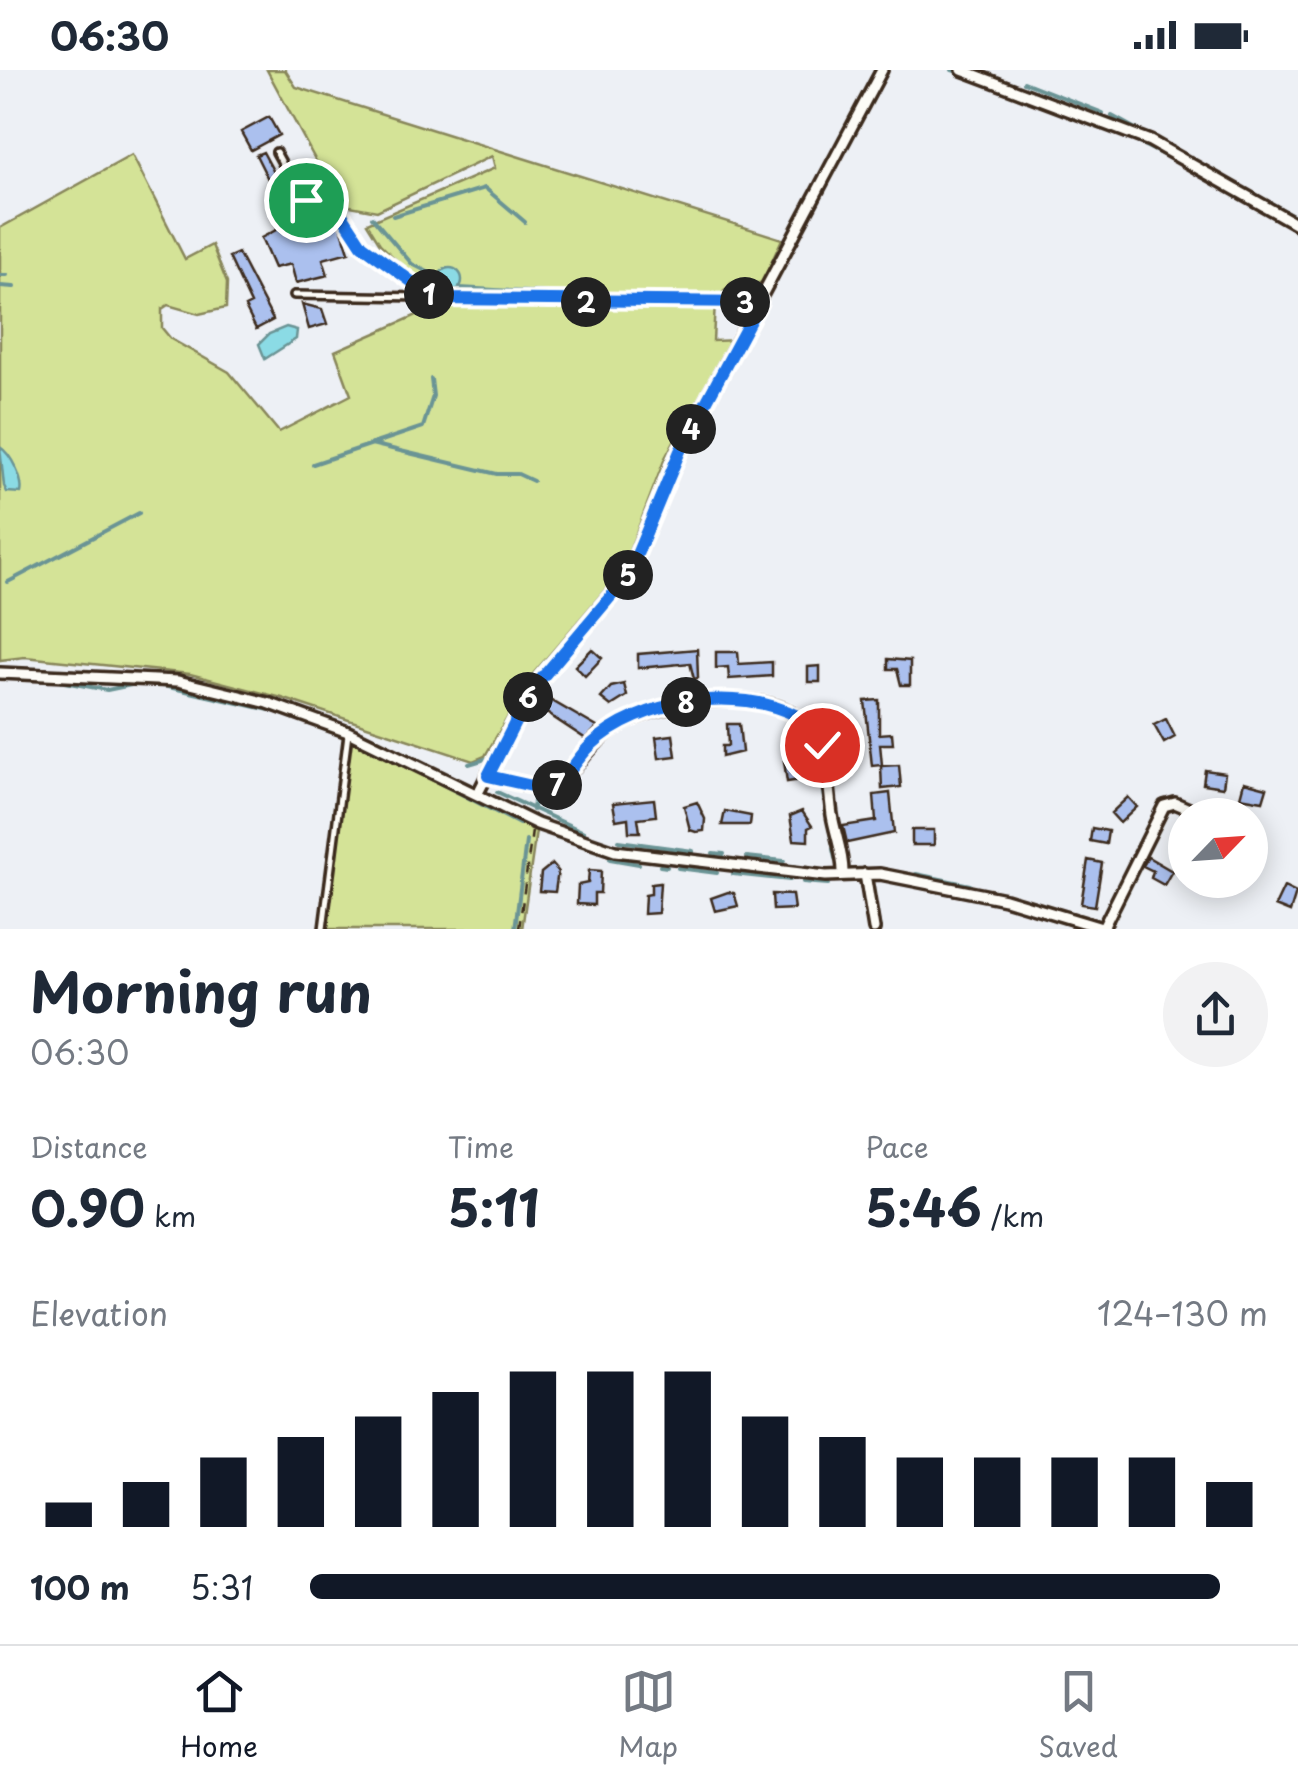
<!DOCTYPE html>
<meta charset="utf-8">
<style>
:root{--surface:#fff;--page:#f2f2f3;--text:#1f2937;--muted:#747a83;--line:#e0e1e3;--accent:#111827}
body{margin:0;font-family:"Playpen Sans",sans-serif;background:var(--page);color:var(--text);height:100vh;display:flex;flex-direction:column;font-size:38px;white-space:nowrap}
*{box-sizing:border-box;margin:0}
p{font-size:32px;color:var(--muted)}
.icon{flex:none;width:55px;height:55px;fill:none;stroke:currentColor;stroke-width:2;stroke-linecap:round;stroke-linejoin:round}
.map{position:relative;height:859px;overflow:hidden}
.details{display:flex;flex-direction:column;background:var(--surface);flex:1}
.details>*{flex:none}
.needle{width:65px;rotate:65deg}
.controls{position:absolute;left:1168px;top:728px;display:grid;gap:20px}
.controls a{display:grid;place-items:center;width:100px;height:100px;border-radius:50%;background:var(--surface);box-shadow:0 5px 25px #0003;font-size:50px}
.pin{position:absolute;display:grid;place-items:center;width:85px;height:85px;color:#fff;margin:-42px;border:5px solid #fff;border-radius:50%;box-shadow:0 2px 10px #0007}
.km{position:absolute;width:50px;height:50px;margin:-25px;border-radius:50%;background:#222;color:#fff;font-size:28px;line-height:50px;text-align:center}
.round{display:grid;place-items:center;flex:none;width:105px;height:105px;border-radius:52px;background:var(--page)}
.head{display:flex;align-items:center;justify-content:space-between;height:170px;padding:0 30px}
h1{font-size:55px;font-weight:700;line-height:75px}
.stats{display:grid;grid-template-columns:repeat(3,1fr);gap:15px;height:170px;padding:10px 30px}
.stats div{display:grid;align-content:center}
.stats b{font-size:50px;font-weight:700}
.stats small{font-size:28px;font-weight:400}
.stats p{font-size:28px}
.chart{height:280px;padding:20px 30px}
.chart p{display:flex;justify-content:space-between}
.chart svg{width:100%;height:180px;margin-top:10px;stroke:var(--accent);stroke-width:6}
ul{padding:0 30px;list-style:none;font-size:32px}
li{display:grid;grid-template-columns:160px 120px 1fr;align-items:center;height:75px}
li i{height:25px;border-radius:12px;background:var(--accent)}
.status{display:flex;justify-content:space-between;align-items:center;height:70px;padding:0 50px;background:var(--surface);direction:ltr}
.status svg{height:28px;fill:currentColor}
.tabs{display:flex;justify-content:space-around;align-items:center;height:140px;border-top:2px solid var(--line);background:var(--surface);font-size:28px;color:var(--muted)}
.tabs a{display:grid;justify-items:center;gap:5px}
.tabs .selected{color:var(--accent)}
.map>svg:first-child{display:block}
</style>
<div class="status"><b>06:30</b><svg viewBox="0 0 49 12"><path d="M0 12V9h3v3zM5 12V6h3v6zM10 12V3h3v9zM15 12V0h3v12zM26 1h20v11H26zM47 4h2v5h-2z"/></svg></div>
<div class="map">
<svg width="1298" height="859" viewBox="0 0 1298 859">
<rect width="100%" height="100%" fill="#edf0f5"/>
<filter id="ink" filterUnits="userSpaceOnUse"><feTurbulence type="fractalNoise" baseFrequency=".01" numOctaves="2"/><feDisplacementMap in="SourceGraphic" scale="20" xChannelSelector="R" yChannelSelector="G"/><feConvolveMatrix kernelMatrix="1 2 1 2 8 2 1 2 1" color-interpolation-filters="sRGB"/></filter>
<g filter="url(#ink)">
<!-- green -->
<path fill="#d4e397" stroke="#88865a" stroke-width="2.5" d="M267 0H285L296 17 782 169 762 213H731L715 232 713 271 739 270 704 331 693 336 665 388 622 500 533 604 485 686 473 691 282 628 190 604 25 587 0 590V158L132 85 185 189 212 175 227 213 226 238 199 244 168 235 162 239V258L171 269 229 302 279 362 351 325 335 281 424 242 435 229 380 174 367 153 495 98 492 86 377 141 339 134Z
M347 669 536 761 522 859H323Z"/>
<!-- water -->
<path fill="#8bdbe5" stroke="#6b9495" stroke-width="2.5" d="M438 210a12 12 0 1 1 24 0a12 12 0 1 1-24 0Z
M286 257 297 260 296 269 265 289 259 274 269 264Z
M0 377C11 384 24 410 21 423L7 422 4 416Z"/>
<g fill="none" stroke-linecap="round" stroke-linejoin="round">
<!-- stream -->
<path stroke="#6b9495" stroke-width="4" d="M952 0 963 3
M1024 12 1103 43
M1112 46 1298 148
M1129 68 1165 86
M393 146 485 118 525 152
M372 147 412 194 438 207
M0 205H7
M0 216 14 217
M460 218 564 224
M758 222 877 0
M702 328 746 244
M371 374 497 404H518L533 411
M313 394 423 357 433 326 431 309
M648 446 693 341
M8 512 139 443
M613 517 629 491
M48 609 107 620 141 613
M155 614 287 644
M705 624H726
M743 625 768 629
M703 636H737
M749 637C784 642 809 652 819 688
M384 684 519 754
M469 694 489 688 542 596 597 536
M821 709 824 729
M501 715 535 722
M497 722 584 762
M533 740 535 722 560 720
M829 757 831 767
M619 771 693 781
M833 779 835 788
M713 783 724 784
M747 787 784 791
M610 789 639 794
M660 796 667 797
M678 798 717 803
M733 804 790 810
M916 804 970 815
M803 812 828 814
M872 819 880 859
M515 859 526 771"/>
</g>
<!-- building -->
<path fill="#abc0ee" stroke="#3b2a1e" stroke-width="2.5" d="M269 47 279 65 251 80 241 62Z
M263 82 284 121 276 125 256 85Z
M310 142 312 151H339L349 182 323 189 328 205 296 213 291 194 274 198 261 168Z
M238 183 273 250 256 259 245 237 251 234 229 187Z
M302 234 322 239 327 254 309 259Z
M592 579 602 588 585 606 575 596Z
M697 579 698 608 694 609 690 593 638 598V584Z
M716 582H738L739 594 772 592V606L729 609 728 597 716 598Z
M888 589 910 591V615H901L897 599H888Z
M820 596V612H808V597Z
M624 614 627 626 611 636 601 628 611 617Z
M537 627 548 633 552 631 597 657 586 669 533 634Z
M879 630V664L892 663 893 674H880L882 695 872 696 865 631Z
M1166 649 1175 667 1164 673 1154 655Z
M727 654H739L742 682 722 687V676H728Z
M673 665 676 686 659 688 656 667Z
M852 681 851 704 836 706 832 684Z
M814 688 799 697 801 710 787 712 784 691Z
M899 695 901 717 882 719 881 696Z
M1205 700 1225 703 1223 717 1203 714Z
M1244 712 1267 718 1263 731 1240 727Z
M890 723 894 763 847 773 843 756 876 751 874 725Z
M1128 727 1137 737 1120 753 1111 743Z
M654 729 656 746 638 748 640 762H629L628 748 616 750 613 733Z
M697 732 705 749 704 761 696 762 690 760 684 736Z
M725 741 751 746 750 755H722Z
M802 741 812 756 808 758V771L794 770 790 746Z
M1092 758 1108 761 1106 774 1090 771Z
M912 760H934V775H912Z
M1148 787 1172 801 1164 815 1151 808 1153 801 1143 796Z
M1088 790 1102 793 1095 836 1081 834Z
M552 794 558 801 555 822 539 821 541 803Z
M589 800 601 801 600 823H594V835L577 834 578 815 588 813Z
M660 813 658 843 644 844 645 825 651 824V814Z
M1284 817 1296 823 1290 842 1275 836Z
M728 822 734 823 738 836 715 841 711 828Z
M772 824 792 825 794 839 773 840Z"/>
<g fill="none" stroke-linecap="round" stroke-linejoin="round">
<defs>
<path id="lane" d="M276 82 301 127 343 146 361 175 433 227
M294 225 757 232
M323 859 348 664"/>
<path id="street" d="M962 0 1150 71 1298 155
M0 603 178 611 268 633 348 662 537 754 615 781 826 806 880 804 1005 829 1105 859
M488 706 541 718 556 716C580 696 593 669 622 654 666 631 775 613 810 657 829 680 828 717 832 745 835 764 844 785 843 805
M478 723 531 621 627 506 679 381 882 0
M865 804 874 859
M1103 858 1164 736 1175 733 1196 742H1216"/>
</defs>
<!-- lane casing -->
<use href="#lane" stroke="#3b2a1e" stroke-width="12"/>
<!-- street casing -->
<use href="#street" stroke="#3b2a1e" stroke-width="16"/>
<!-- path -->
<path stroke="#3b2a1e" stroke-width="2.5" stroke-dasharray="10 8" stroke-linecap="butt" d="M519 859 532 761"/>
<!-- lane -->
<use href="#lane" stroke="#fdfcf7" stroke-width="5"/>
<!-- street -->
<use href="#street" stroke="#fdfcf7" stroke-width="9"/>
</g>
</g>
<g fill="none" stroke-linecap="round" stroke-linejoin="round" filter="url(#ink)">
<defs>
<path id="route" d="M306 130 343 146 362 175 435 229 760 232 680 381 628 506 531 621 488 706 541 718 556 716C570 704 578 687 591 675 640 629 738 615 797 646 808 651 815 664 822 675"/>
</defs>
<!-- route casing -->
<use href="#route" stroke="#fff" stroke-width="20"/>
<!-- route -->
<use href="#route" stroke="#1a73e8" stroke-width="12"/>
</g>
</svg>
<div class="controls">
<a><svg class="needle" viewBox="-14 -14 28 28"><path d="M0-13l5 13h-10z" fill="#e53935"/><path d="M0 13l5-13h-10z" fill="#747a83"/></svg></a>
</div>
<div class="pin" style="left:306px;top:130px;background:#1e9e55"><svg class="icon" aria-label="arrive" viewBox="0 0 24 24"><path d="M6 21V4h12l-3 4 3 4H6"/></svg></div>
<div class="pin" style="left:822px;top:675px;background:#d93025"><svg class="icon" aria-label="check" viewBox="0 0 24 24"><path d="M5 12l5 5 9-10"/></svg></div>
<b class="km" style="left:429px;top:224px">1</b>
<b class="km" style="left:586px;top:232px">2</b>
<b class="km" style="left:745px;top:232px">3</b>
<b class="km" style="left:691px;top:359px">4</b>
<b class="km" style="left:628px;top:505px">5</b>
<b class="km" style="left:528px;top:627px">6</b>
<b class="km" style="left:557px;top:715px">7</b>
<b class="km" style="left:686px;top:632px">8</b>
</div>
<section class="details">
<div class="head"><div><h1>Morning run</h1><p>06:30</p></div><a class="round"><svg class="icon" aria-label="share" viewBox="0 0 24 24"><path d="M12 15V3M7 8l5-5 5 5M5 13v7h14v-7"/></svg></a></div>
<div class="stats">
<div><p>Distance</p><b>0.90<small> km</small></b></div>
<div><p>Time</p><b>5:11</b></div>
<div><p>Pace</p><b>5:46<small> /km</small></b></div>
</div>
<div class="chart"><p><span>Elevation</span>124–130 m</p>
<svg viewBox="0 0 160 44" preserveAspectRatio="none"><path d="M5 44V38M15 44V33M25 44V27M35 44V22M45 44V17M55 44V11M65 44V6M75 44V6M85 44V6M95 44V17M105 44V22M115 44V27M125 44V27M135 44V27M145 44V27M155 44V33"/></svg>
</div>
<ul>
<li><b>100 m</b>5:31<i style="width:95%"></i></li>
</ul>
</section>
<nav class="tabs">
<a class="selected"><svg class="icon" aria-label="home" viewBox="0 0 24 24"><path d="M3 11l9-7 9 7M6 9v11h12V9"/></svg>Home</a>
<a><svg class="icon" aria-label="map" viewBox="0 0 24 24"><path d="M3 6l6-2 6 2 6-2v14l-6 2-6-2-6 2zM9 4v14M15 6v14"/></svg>Map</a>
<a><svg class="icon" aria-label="saved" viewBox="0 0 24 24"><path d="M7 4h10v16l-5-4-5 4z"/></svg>Saved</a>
</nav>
